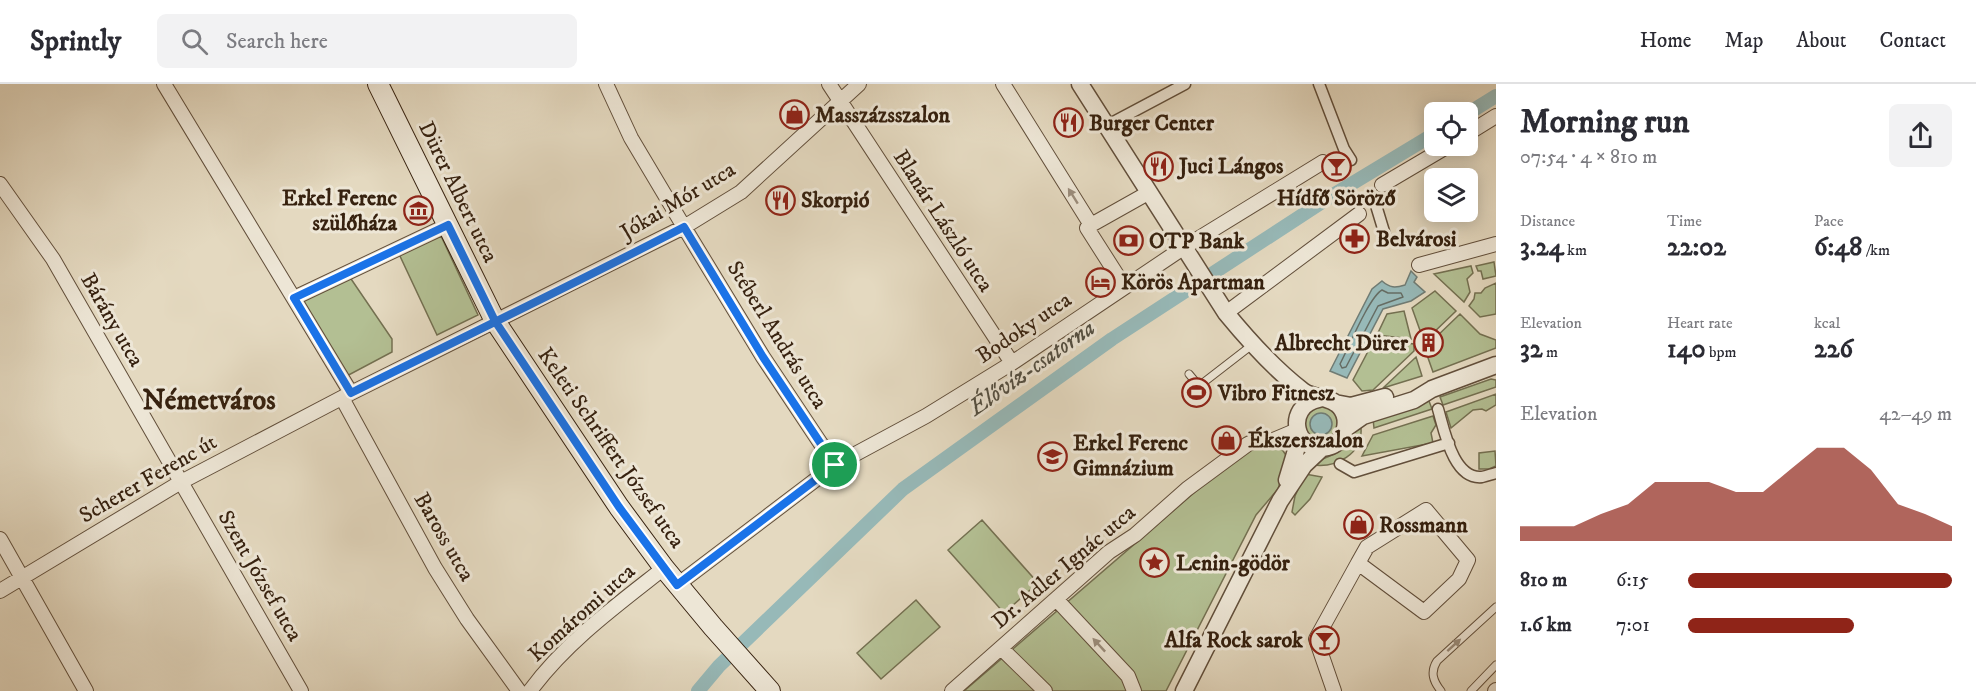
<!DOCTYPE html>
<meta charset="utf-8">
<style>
:root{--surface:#fff;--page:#f2f2f3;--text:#2b2b33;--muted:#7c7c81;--line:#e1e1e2;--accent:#8f2418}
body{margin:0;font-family:"IM FELL DW Pica",serif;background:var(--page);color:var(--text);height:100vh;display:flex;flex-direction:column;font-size:22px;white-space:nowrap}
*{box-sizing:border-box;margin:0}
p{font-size:20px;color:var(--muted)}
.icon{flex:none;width:33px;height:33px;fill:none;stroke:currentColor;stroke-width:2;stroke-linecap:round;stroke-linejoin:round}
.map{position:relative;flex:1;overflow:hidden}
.side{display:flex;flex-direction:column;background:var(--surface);width:480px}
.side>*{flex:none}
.fabs{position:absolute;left:1424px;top:18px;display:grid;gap:12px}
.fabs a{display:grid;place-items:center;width:54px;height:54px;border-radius:9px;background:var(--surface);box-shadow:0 3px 15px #0003;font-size:30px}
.pin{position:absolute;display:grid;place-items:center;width:51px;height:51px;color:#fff;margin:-26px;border:3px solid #fff;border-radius:50%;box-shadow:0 2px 6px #0007}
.round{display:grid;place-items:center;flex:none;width:63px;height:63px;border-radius:9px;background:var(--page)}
.headline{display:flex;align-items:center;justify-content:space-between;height:102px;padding:0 24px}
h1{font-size:33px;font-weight:700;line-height:45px}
.stats{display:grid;grid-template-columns:repeat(3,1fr);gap:9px;height:102px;padding:6px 24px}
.stats div{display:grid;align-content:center}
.stats b{font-size:26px;font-weight:700}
.stats small{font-size:16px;font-weight:400}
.stats p{font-size:16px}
.chart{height:168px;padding:12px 24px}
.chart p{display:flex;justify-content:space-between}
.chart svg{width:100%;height:108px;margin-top:6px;fill:var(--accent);opacity:.7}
ul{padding:0 24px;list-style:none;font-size:20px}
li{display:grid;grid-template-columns:96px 72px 1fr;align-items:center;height:45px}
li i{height:15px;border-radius:8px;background:var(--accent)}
header{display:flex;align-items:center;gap:36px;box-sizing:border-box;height:84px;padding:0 30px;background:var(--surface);border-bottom:2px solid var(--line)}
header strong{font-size:28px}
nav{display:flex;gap:33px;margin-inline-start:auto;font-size:21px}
.search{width:420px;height:54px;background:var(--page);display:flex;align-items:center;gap:15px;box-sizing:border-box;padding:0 21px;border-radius:9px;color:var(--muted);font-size:22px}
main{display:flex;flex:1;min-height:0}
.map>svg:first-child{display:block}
</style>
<header>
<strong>Sprintly</strong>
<div class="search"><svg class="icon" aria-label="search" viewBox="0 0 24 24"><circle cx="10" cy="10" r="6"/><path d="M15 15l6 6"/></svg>Search here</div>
<nav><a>Home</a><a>Map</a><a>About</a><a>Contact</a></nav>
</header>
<main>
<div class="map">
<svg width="1496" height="607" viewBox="0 0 1496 607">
<rect width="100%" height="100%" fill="#e4d9c0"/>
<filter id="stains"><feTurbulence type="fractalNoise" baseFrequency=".00333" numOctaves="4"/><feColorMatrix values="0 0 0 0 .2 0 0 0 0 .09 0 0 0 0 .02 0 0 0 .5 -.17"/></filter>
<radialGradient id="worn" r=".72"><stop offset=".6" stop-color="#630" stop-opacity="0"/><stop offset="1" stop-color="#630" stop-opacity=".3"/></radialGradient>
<!-- green -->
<path fill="#b3bf93" stroke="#747051" stroke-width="1.5" d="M441 152 478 231 437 251 399 170Z
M1494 178 1496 192 1483 195 1481 187H1478L1476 182Z
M1471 182 1473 189 1467 195 1470 208 1464 218 1434 190Z
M347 189 392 255V268L343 294 297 219Z
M1496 199V230L1480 233 1469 222 1474 215 1475 209H1481L1485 204Z
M1435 207 1456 227 1430 252 1426 249 1422 252 1412 224Z
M1404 227 1411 255 1377 251 1387 230Z
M1460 230 1480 250 1496 256V264L1433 288 1427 271 1441 264 1434 255Z
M1374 256 1414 260V267L1373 306 1362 307 1353 296Z
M1416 273 1422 292 1383 304Z
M1491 295 1496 296V303L1443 321 1440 313Z
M1496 310V321L1486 327 1482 325 1473 326 1451 344 1446 328Z
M1429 317 1432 325 1374 344 1373 335Z
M1318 322 1329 323 1338 334 1336 351 1318 358 1303 345 1308 326Z
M1433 332 1436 341 1431 349 1433 359 1362 372 1373 351Z
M1361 344C1363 370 1336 384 1313 381 1322 372 1336 373 1344 363 1350 355 1351 348 1361 344Z
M1276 357 1288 374 1278 405 1256 431 1166 607H964L1246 364Z
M1495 367 1496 382 1489 385H1479V369Z
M1305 390 1322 393 1310 415 1295 431 1292 428 1295 412Z
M982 436 1038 499 1004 529 948 466Z
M916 516 940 543 881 595 857 569Z"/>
<!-- water -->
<path fill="#97b9b8" stroke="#707c74" stroke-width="1.5" d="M1411 187 1417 193 1414 198 1425 208 1411 217 1383 225 1347 294 1330 287 1372 205 1382 197C1390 204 1395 204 1405 201Z
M1310 340a11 11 0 1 1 22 0a11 11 0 1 1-22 0Z"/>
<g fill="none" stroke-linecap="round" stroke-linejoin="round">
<!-- shore -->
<path stroke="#666d64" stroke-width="1.5" d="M1382 206 1388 209H1401L1403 213 1378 222 1346 283 1342 284 1340 280C1348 265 1369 213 1382 206Z"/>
<!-- canal -->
<path stroke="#97b9b8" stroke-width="14" d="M1467 30 1496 12
M698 607 719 582 903 405 1112 255 1333 111 1434 50"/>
<defs>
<path id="service" d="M1189 290 1199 302 1252 261
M1441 607C1433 597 1430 588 1437 577L1496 523
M1471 607 1496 581"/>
<path id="pedestrian" d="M1319 0 1344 65 1351 76
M1106 42 1185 0
M1375 118 1385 151
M1438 325C1444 345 1453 396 1482 393 1487 392 1492 390 1496 389
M1340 380 1354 388 1449 359"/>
<path id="minor" d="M164 0 351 309
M606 0 631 54 684 143 763 273 835 381
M829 0 1012 279
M1003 0 1091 141 1148 109
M1467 50 1496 32
M0 100 53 175 301 607
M1382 101 1448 62
M1091 141 1087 144 1124 202
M1419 181 1496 160
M294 214 448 141
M1226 229 1359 130
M342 314 435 484 467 535 519 607
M1426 426 1468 476 1459 495 1424 528 1358 479 1367 463Z
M0 455 86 607
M677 501 835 381 926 332 1012 279 1183 164 1323 78
M0 507 181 398 351 309 684 143 741 108 859 0
M1056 515 1128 592 1134 607
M1001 564 1045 607
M530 607C566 558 617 521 664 484
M952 607 1109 468 1135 451 1187 405 1248 360 1254 357H1271L1297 346
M1334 607 1316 555 1358 479
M1495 607 1496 606"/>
<path id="tertiary" d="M1080 0 1226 229C1249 257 1274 285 1303 307 1314 315 1331 312 1340 323 1351 336 1345 359 1328 363 1295 372 1283 322 1319 315
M1335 319 1351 322 1385 313
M1346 344 1363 332 1414 316 1432 305 1496 281
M1287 396 1300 353
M1184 607 1280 417 1304 381 1321 365"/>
<path id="secondary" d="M378 0 495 237 619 423 664 484 713 543 770 607"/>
</defs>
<!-- service casing -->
<use href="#service" stroke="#624f3b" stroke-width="9"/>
<!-- pedestrian casing -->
<use href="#pedestrian" stroke="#624f3b" stroke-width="13"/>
<!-- minor casing -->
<use href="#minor" stroke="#624f3b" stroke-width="16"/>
<!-- tertiary casing -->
<use href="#tertiary" stroke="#624f3b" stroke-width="19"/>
<!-- secondary casing -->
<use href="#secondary" stroke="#36210f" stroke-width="22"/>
<!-- service -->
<use href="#service" stroke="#ede6d6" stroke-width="7"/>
<!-- pedestrian -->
<use href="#pedestrian" stroke="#ede6d6" stroke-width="10"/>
<!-- minor -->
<use href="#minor" stroke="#ede6d6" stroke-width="14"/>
<!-- tertiary -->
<use href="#tertiary" stroke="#ede6d6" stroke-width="16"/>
<!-- secondary -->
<use href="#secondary" stroke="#ede6d6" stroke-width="20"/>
</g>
<!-- one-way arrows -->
<defs><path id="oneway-solid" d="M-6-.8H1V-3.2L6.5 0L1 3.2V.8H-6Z" transform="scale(1.5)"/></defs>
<g fill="#9b8d7c">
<use href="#oneway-solid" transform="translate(1073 112) rotate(-122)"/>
<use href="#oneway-solid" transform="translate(1099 561) rotate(-133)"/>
<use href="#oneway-solid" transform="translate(1454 561) rotate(-42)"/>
</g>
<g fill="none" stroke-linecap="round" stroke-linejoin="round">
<defs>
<path id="route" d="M835 381 763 273 684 143C574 200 462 254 351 309L294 214 448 141 495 237 619 423 677 501 835 381"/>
</defs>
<!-- route casing -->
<use href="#route" stroke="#fff" stroke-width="12"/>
<!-- route -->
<use href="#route" stroke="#1a73e8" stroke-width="8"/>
</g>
<!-- icons -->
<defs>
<symbol id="shop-ring" viewBox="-11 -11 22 22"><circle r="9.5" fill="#ede6d6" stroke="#8f2418" stroke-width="1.5"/><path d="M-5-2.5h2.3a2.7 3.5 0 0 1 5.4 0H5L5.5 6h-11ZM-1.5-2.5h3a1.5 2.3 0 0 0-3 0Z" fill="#8f2418"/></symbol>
<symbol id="restaurant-ring" viewBox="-11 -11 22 22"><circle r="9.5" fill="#ede6d6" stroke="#8f2418" stroke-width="1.5"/><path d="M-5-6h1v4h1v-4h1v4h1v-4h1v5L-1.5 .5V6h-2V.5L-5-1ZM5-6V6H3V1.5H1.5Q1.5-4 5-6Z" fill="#8f2418"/></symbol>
<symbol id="bar-ring" viewBox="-11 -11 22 22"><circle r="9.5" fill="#ede6d6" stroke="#8f2418" stroke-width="1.5"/><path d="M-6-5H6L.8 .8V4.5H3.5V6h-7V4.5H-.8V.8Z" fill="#8f2418"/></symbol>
<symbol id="museum-ring" viewBox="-11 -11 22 22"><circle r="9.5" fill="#ede6d6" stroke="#8f2418" stroke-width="1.5"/><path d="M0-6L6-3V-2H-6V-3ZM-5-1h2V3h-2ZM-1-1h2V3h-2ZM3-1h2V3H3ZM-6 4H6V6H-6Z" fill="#8f2418"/></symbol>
<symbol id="pharmacy-ring" viewBox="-11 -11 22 22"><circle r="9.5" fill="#ede6d6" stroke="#8f2418" stroke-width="1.5"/><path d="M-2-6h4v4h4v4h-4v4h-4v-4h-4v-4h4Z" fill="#8f2418"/></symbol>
<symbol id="bank-ring" viewBox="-11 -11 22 22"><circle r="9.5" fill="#ede6d6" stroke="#8f2418" stroke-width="1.5"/><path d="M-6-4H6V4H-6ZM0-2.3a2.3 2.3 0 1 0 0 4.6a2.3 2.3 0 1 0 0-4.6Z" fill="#8f2418"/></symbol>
<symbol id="hotel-ring" viewBox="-11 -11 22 22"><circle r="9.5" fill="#ede6d6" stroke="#8f2418" stroke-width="1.5"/><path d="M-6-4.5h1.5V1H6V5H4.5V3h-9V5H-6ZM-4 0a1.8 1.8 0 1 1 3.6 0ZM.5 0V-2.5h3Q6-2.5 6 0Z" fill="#8f2418"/></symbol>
<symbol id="building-ring" viewBox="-11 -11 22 22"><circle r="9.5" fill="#ede6d6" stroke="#8f2418" stroke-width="1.5"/><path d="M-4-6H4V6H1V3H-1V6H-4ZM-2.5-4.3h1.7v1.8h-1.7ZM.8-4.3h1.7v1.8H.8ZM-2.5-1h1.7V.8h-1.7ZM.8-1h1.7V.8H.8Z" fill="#8f2418"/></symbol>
<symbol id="stadium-ring" viewBox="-11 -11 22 22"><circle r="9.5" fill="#ede6d6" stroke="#8f2418" stroke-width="1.5"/><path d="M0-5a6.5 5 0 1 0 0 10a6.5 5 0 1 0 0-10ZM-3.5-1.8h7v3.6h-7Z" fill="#8f2418"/></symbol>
<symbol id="school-ring" viewBox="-11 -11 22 22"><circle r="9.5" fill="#ede6d6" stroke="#8f2418" stroke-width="1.5"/><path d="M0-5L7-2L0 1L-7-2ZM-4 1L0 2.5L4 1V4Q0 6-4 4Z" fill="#8f2418"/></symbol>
<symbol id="sight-ring" viewBox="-11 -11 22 22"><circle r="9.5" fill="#ede6d6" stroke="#8f2418" stroke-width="1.5"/><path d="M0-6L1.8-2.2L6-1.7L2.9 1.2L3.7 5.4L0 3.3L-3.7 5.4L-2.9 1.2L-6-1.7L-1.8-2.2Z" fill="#8f2418"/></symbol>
</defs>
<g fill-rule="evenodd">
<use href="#shop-ring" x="778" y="14" width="33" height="33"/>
<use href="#restaurant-ring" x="1052" y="22" width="33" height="33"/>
<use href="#restaurant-ring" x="1142" y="66" width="33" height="33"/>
<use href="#bar-ring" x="1320" y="66" width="33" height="33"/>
<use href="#restaurant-ring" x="764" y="100" width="33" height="33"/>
<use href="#museum-ring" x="402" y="110" width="33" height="33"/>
<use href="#pharmacy-ring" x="1338" y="138" width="33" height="33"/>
<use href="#bank-ring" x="1112" y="140" width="33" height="33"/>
<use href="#hotel-ring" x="1084" y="182" width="33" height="33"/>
<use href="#building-ring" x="1412" y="242" width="33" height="33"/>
<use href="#stadium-ring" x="1180" y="292" width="33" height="33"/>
<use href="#shop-ring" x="1210" y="340" width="33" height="33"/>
<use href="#school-ring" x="1036" y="356" width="33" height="33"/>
<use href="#shop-ring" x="1342" y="424" width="33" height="33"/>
<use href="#sight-ring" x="1138" y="462" width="33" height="33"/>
<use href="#bar-ring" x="1308" y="540" width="33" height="33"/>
</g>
<g text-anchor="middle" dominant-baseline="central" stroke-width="6" stroke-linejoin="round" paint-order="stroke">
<!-- poi labels -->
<g font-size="22" font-weight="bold" fill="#36210f" stroke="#ede6d6" text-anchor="start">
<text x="815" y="31">Masszázsszalon</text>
<text x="1089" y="39">Burger Center</text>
<text x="1179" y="82">Juci Lángos</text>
<text x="397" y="114" text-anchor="end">Erkel Ferenc<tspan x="397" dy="25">szülőháza</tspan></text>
<text x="1336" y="114" text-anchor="middle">Hídfő Söröző</text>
<text x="801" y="116">Skorpió</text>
<text x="1376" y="155">Belvárosi</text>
<text x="1149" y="157">OTP Bank</text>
<text x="1121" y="198">Körös Apartman</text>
<text x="1408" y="259" text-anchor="end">Albrecht Dürer</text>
<text x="1218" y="309">Vibro Fitnesz</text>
<text x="1248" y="356">Ékszerszalon</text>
<text x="1073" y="359">Erkel Ferenc<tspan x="1073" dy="25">Gimnázium</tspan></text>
<text x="1379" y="441">Rossmann</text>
<text x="1176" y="479">Lenin-gödör</text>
<text x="1303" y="556" text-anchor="end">Alfa Rock sarok</text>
</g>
<!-- street labels -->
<g font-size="22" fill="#36210f" stroke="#ede6d6">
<text transform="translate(458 108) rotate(64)">Dürer Albert utca</text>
<text transform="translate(678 117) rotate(-31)">Jókai Mór utca</text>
<text transform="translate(943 137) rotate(57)">Blanár László utca</text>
<text transform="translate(112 236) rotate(60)">Bárány utca</text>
<text transform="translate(1024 244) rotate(-34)">Bodoky utca</text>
<text transform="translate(777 251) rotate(58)">Stéberl András utca</text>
<text transform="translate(611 364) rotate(55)">Keleti Schriffert József utca</text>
<text transform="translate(148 395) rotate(-30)">Scherer Ferenc út</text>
<text transform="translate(444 453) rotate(60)">Baross utca</text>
<text transform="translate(1064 483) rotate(-40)">Dr. Adler Ignác utca</text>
<text transform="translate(260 492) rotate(60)">Szent József utca</text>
<text transform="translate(582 529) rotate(-42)">Komáromi utca</text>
</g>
<!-- water labels -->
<g font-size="24" font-style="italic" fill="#534f42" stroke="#ede6d6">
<text transform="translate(1032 284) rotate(-35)">Élővíz-csatorna</text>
</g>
<!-- district labels -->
<g font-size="28" font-weight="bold" fill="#36210f" stroke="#ede6d6">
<text x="209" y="316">Németváros</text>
</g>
</g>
<rect width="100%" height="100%" filter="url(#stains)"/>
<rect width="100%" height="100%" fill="url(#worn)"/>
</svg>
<div class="fabs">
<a><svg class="icon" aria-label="locate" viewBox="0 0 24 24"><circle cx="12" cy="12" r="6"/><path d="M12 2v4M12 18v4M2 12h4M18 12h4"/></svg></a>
<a><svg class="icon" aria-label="layers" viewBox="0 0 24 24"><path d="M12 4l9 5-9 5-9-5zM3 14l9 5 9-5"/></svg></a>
</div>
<div class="pin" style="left:835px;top:381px;background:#1e9e55"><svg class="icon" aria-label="arrive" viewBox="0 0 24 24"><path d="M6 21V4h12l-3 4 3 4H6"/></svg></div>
</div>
<section class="side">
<div class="headline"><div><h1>Morning run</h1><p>07:54 · 4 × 810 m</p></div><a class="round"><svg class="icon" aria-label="share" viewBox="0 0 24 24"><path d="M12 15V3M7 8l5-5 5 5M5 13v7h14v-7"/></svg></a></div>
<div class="stats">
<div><p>Distance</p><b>3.24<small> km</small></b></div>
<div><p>Time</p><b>22:02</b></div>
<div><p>Pace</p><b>6:48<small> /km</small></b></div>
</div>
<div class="stats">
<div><p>Elevation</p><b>32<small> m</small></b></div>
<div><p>Heart rate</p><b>140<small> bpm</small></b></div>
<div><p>kcal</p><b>226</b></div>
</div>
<div class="chart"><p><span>Elevation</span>42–49 m</p>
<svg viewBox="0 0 160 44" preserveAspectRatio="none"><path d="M0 44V38L10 38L20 38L30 33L40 29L50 20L60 20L70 20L80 24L90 24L100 15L110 6L120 6L130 15L140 29L150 33L160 38V44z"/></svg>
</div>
<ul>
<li><b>810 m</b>6:15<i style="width:100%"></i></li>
<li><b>1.6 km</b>7:01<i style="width:63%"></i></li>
</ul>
</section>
</main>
